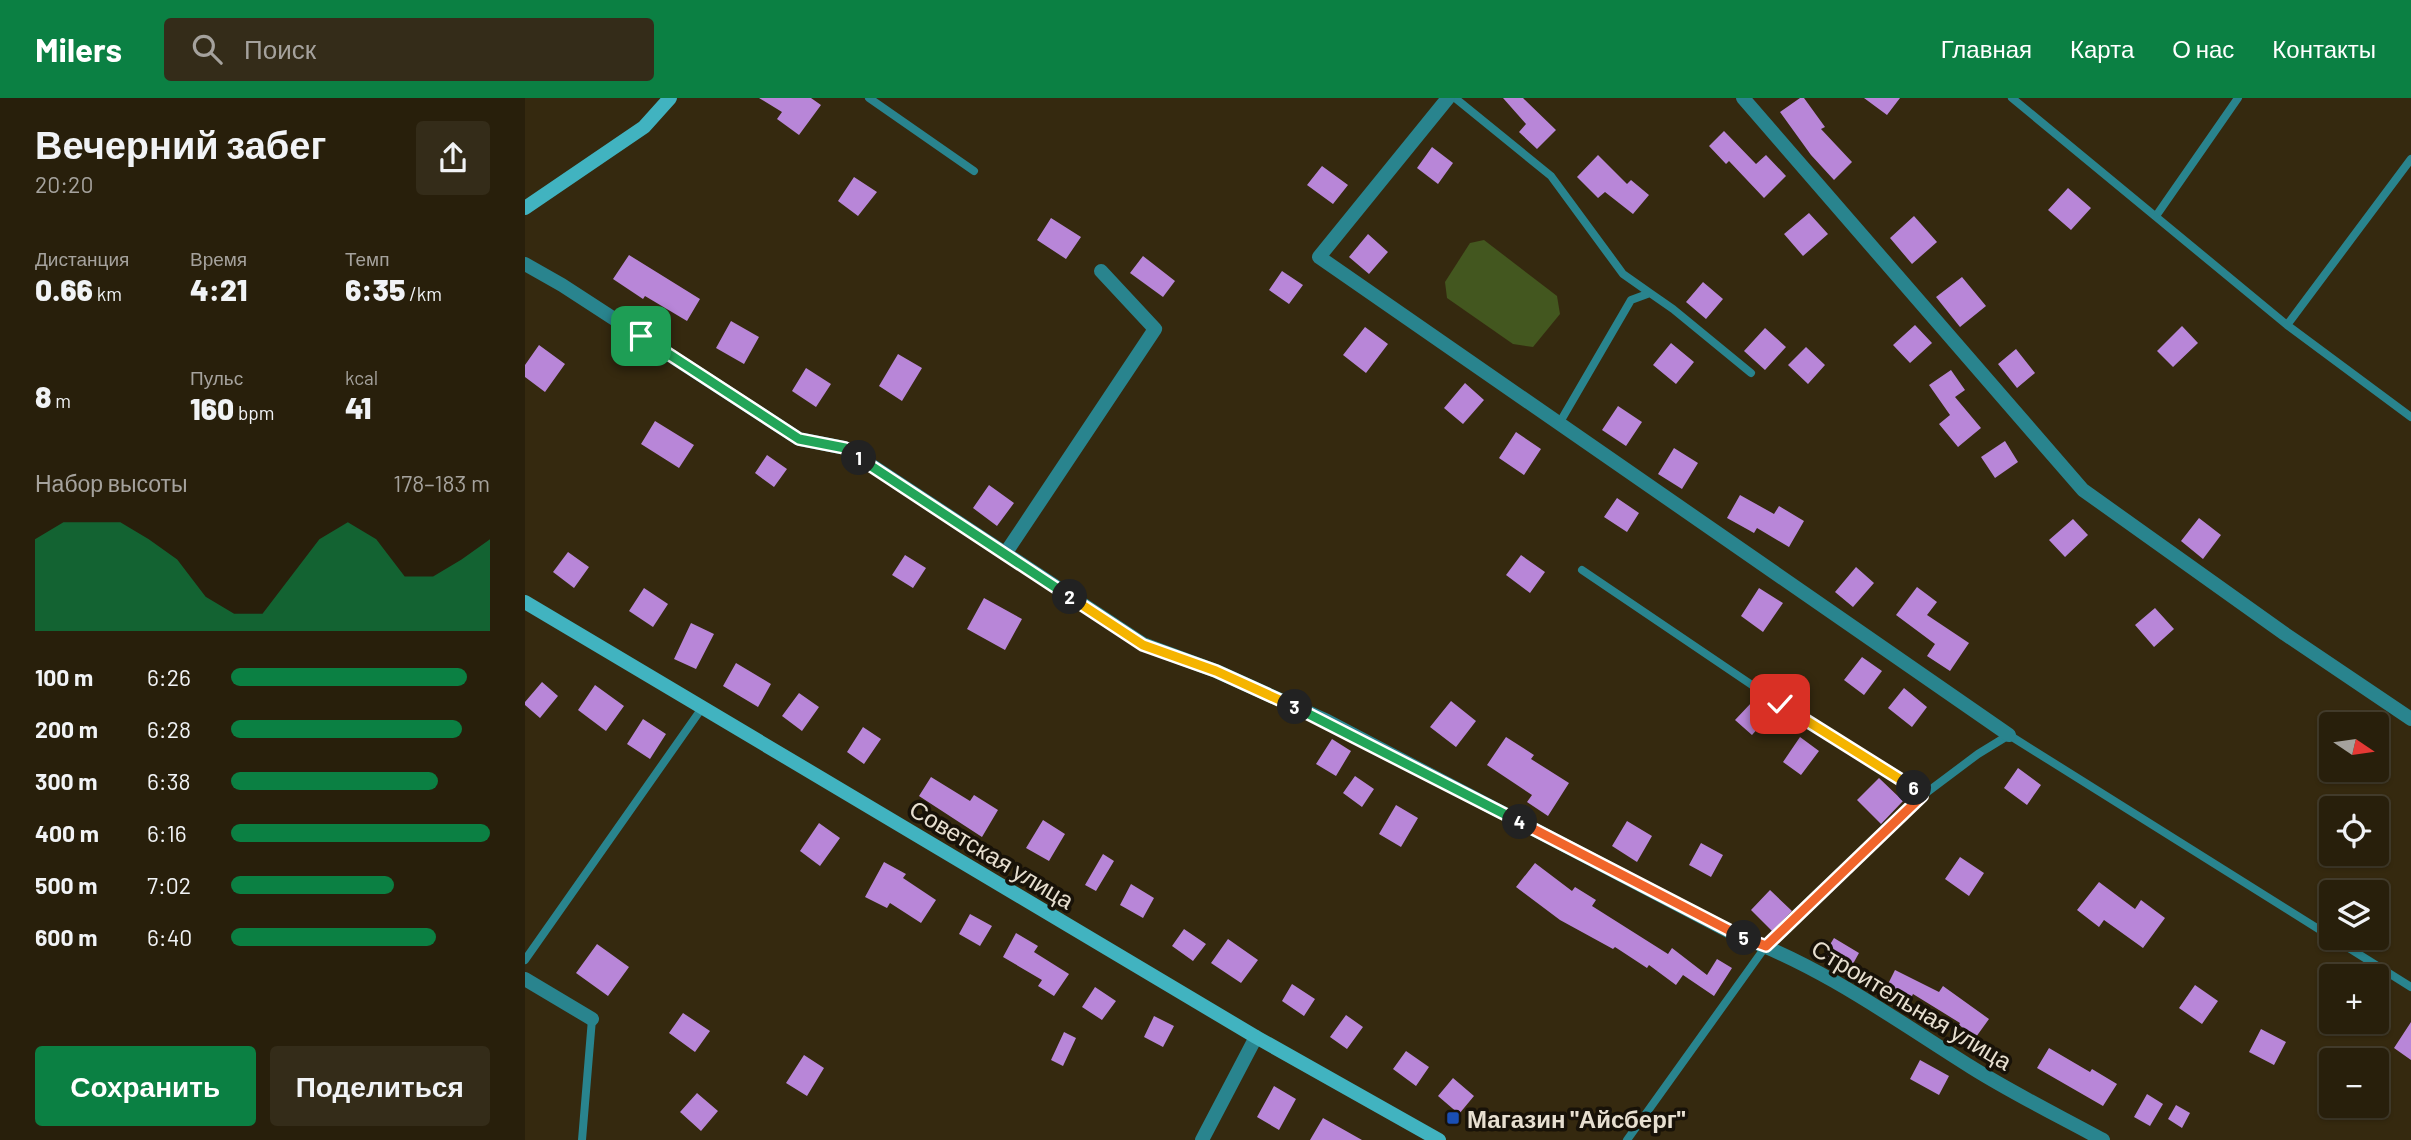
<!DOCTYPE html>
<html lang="ru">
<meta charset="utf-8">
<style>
:root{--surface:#281f0b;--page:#342c19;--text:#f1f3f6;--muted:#a5a29d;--line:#443d2c;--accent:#0b8043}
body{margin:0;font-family:Barlow,sans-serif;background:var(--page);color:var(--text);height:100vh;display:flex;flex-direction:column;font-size:26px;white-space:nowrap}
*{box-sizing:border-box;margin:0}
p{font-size:23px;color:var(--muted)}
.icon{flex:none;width:38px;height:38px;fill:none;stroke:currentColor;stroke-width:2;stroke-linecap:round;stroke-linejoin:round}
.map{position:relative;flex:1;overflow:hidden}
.sheet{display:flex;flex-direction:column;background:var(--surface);width:525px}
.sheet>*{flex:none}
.needle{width:46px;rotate:103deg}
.fabs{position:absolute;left:1794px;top:614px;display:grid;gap:14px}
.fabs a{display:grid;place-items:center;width:70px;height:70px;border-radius:7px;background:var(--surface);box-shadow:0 2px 5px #0004,0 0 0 2px var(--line);font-size:35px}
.pin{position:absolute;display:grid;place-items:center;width:60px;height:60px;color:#fff;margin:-30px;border-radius:14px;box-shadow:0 4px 10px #0006}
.km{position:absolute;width:35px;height:35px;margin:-18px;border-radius:50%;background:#222;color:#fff;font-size:19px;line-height:35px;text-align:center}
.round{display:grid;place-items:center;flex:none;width:74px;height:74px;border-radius:7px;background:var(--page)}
.overview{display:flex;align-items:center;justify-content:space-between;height:119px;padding:0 35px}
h1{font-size:38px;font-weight:800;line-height:52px}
.stats{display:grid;grid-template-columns:repeat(3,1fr);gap:10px;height:119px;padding:7px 35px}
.stats div{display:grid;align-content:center}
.stats b{font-size:30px;font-weight:800}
.stats small{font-size:19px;font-weight:400}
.stats p{font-size:19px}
.chart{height:196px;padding:14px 35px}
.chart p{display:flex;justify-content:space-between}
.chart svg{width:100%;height:126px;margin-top:7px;fill:var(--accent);opacity:.7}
.button{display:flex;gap:14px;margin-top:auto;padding:14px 35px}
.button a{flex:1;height:80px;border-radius:7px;background:var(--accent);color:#fff;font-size:28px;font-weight:800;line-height:80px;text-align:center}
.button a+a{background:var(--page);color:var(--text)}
ul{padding:0 35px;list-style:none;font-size:23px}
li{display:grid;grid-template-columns:112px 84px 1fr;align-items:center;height:52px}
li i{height:18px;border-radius:9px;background:var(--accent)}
header{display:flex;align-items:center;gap:42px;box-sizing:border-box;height:98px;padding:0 35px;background:var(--accent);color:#fff}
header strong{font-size:33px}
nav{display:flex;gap:38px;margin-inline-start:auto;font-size:24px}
.search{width:490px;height:63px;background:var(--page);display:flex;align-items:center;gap:18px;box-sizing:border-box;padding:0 24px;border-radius:7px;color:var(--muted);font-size:26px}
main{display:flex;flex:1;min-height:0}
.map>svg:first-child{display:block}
</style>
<header>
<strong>Milers</strong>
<div class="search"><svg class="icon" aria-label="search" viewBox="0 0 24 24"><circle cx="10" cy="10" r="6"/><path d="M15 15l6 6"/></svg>Поиск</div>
<nav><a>Главная</a><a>Карта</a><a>О нас</a><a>Контакты</a></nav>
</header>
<main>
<section class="sheet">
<div class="overview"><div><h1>Вечерний забег</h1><p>20:20</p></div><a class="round"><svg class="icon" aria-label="share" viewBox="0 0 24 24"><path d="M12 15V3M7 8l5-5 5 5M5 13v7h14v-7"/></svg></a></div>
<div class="stats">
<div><p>Дистанция</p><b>0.66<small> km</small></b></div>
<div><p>Время</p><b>4:21</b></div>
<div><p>Темп</p><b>6:35<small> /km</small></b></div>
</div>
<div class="stats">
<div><b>8<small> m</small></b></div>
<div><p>Пульс</p><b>160<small> bpm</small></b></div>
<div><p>kcal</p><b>41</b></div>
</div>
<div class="chart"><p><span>Набор высоты</span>178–183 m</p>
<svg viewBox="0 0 160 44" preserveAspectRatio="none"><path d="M0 44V12L10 6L20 6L30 6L40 12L50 19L60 32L70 38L80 38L90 25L100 12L110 6L120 12L130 25L140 25L150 19L160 12V44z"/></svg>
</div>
<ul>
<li><b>100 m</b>6:26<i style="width:91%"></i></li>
<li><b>200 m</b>6:28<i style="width:89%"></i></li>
<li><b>300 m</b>6:38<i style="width:80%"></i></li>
<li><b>400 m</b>6:16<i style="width:100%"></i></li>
<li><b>500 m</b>7:02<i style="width:63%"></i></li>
<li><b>600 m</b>6:40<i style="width:79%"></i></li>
</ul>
<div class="button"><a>Сохранить</a><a>Поделиться</a></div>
</section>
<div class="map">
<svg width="1886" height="1042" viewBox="0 0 1886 1042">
<rect width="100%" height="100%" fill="#35290f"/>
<!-- green -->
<path fill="#43571f" d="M959 142 1032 198 1035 216 1008 249 988 246 922 200 920 184 945 145Z"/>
<!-- building -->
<path fill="#b886d8" d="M234 0H286L296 7 274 37 252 21 257 14Z
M978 0H998L1031 32 1012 51 994 34 1001 26Z
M1275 0H1279L1300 29 1296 31 1327 64 1309 82 1286 57 1255 14Z
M1339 0H1375L1362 17Z
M1199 33 1231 66 1241 57 1261 78 1239 100 1204 63 1201 66 1184 48Z
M907 49 928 65 913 86 892 70Z
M1073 57 1102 86 1106 82 1124 97 1108 116 1080 94 1073 100 1052 79Z
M797 68 823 87 808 106 782 87Z
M329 79 352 94 333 118 313 103Z
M1543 90 1566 110 1546 132 1523 112Z
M1284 115 1303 136 1278 158 1259 136Z
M1389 118 1412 144 1387 166 1365 140Z
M526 120 556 139 541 161 512 142Z
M843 136 863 154 844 176 824 159Z
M104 157 175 201 162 223 120 198 118 201 88 181Z
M618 158 650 183 638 199 605 175Z
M757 173 778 187 764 206 744 192Z
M1437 179 1461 208 1435 229 1411 199Z
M1178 184 1198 201 1181 221 1161 204Z
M206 223 234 239 219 266 191 250Z
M1390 227 1407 245 1385 265 1368 247Z
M1657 228 1673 245 1648 269 1632 253Z
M840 229 863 246 841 275 818 257Z
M1240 230 1261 249 1240 272 1219 253Z
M1146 245 1169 264 1151 286 1128 267Z
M14 247 40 266 20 294 0 279V267Z
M1281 249 1300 267 1283 286 1263 267Z
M1491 251 1510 275 1492 290 1473 266Z
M373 256 397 270 377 303 354 288Z
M281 270 306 286 291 309 267 293Z
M1426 272 1440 292 1430 299 1456 330 1433 349 1414 326 1425 317 1404 287Z
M940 285 959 302 938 326 919 310Z
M1093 308 1117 324 1101 348 1077 332Z
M130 323 169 347 154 370 116 346Z
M991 334 1016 351 999 377 974 360Z
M1480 343 1493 364 1470 380 1456 359Z
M1149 350 1173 365 1157 391 1133 376Z
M242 357 262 371 249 389 230 375Z
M464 387 489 405 472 428 448 410Z
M1215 397 1249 416 1254 408 1279 423 1264 449 1232 430 1229 435 1202 420Z
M1092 400 1114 415 1102 434 1079 419Z
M1674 420 1696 437 1678 461 1656 443Z
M1548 421 1563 437 1540 459 1524 442Z
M43 454 64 469 49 490 28 474Z
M380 457 401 470 388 490 367 477Z
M996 457 1020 474 1005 495 981 477Z
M1331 469 1349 485 1328 509 1310 494Z
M1392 489 1412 504 1402 517 1444 545 1425 573 1402 558 1410 546 1371 517Z
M119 490 143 506 128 529 104 513Z
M1234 490 1258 505 1238 534 1216 518Z
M459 500 497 521 480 552 442 531Z
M1630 510 1649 531 1629 549 1610 527Z
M166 525 189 536 171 571 149 561Z
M1337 559 1357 573 1339 597 1319 582Z
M211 565 246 586 233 609 198 588Z
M17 584 33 598 15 620 0 607V604Z
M70 587 99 608 81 633 53 612Z
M1379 590 1402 609 1387 629 1363 610Z
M274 595 294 609 277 633 257 618Z
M926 603 951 623 931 649 905 629Z
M1227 604 1243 619 1227 637 1210 622Z
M118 621 141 636 125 661 102 646Z
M338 629 356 641 339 666 322 654Z
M981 639 1009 657 1006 661 1044 685 1023 718 1002 704 1007 697 962 667Z
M1275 639 1294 653 1276 677 1258 664Z
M807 641 826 653 811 678 791 666Z
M1493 670 1516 687 1502 707 1479 690Z
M830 678 849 691 837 709 818 695Z
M406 679 445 703 449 697 473 712 457 739 394 698Z
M1354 680 1378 703 1356 726 1332 702Z
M871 707 893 720 876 749 854 736Z
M518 722 540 736 524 763 501 750Z
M1102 723 1127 738 1112 764 1087 748Z
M294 725 315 740 295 768 275 753Z
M1176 745 1198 757 1186 779 1164 767Z
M578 756 589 763 571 793 560 787Z
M1435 759 1459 775 1444 798 1420 781Z
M359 764 381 776 378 780 411 802 396 825 365 805 362 810 340 799Z
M1010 765 1047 793 1050 789 1071 802 1067 808 1143 856 1147 850 1182 877 1192 861 1207 870 1189 898 1158 877 1151 887 1124 867 1122 870 1090 849 1088 851 1035 822 991 789Z
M1574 784 1610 811 1616 802 1640 820 1618 850 1579 822 1574 829 1552 812Z
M606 786 629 800 618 820 595 807Z
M1245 792 1267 813 1247 833 1226 812Z
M445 816 467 828 455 848 434 836Z
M659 831 681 846 668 863 647 848Z
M491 835 513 848 509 854 544 876 529 898 513 888 517 882 478 859Z
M1309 840 1334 855 1324 873 1298 858Z
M703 841 733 862 716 885 686 865Z
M72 846 104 869 83 898 51 875Z
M1370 872 1414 894 1418 888 1464 921 1451 939 1434 927 1435 925 1388 896 1384 904 1360 892Z
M767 886 790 901 779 918 757 903Z
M1670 887 1693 903 1677 926 1654 910Z
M570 889 591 903 577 922 557 909Z
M158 915 185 933 170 954 144 935Z
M821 917 838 929 822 951 805 939Z
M629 918 649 928 638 949 619 939Z
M1886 924V962L1869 950Z
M1736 931 1761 944 1749 967 1724 954Z
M539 934 551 940 538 968 526 962Z
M1524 950 1565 974 1567 971 1592 986 1578 1008 1512 970Z
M881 953 904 969 891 988 868 971Z
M279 957 299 970 282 998 261 985Z
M1395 962 1424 978 1414 997 1385 981Z
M928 980 949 998 934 1016 913 998Z
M749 988 771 1001 754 1032 732 1019Z
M172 995 193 1013 176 1033 155 1014Z
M1622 996 1638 1006 1625 1028 1609 1019Z
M1651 1007 1665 1015 1657 1030 1643 1021Z
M798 1020 837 1042H785Z"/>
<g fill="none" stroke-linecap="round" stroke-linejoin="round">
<!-- service -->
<path stroke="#29848e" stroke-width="8" d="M344 0 449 73
M930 0 1026 78 1098 176 1125 195
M1487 0 1762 227 1886 319
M1631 118 1713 0
M1762 227 1886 61
M1035 324 1106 202 1125 195 1148 211 1226 275
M1057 472 1255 606 1384 686 1397 698
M0 862 177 610
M57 1042 67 921
M1102 1042 1241 848 1397 698 1453 656 1484 637 1886 889"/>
<!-- minor -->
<path stroke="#29848e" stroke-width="14" d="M923 0 794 159 1484 637
M1218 0 1558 392 1760 536 1886 621
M0 166 37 187 274 341 320 350 618 546 691 573 802 623 1213 838C1297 868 1371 922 1446 969 1489 996 1534 1018 1578 1042
M480 456 630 231 576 173
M0 881 67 921
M677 1042 731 939"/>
<!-- secondary -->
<path stroke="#41b3c0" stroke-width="14" d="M0 110 119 29 145 0
M0 504 731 939 914 1042"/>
</g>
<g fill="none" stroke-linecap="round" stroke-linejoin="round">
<defs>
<path id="split-1" d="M116 238 274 341 320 350 334 360"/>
<path id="split-2" d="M334 360 545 499"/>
<path id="split-3" d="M545 499 618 547 691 573 770 609"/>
<path id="split-4" d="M770 609 995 724"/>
<path id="split-5" d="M995 724 1219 840"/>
<path id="split-6" d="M1219 840 1241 848 1397 698 1389 690"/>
<path id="split-7" d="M1255 606 1389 690"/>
</defs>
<!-- split-1 casing -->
<use href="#split-1" stroke="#fff" stroke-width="14"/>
<!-- split-2 casing -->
<use href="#split-2" stroke="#fff" stroke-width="14"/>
<!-- split-3 casing -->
<use href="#split-3" stroke="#fff" stroke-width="14"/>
<!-- split-4 casing -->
<use href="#split-4" stroke="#fff" stroke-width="14"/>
<!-- split-5 casing -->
<use href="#split-5" stroke="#fff" stroke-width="14"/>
<!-- split-6 casing -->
<use href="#split-6" stroke="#fff" stroke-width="14"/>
<!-- split-7 casing -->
<use href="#split-7" stroke="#fff" stroke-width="14"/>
<!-- split-1 -->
<use href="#split-1" stroke="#22a559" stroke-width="9"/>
<!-- split-2 -->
<use href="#split-2" stroke="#22a559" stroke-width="9"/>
<!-- split-3 -->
<use href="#split-3" stroke="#f5b400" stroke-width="9"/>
<!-- split-4 -->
<use href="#split-4" stroke="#22a559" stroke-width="9"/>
<!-- split-5 -->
<use href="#split-5" stroke="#f0652b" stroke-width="9"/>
<!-- split-6 -->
<use href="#split-6" stroke="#f0652b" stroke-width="9"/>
<!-- split-7 -->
<use href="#split-7" stroke="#f5b400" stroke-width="9"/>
</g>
<!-- markers -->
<rect fill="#1a4fb4" stroke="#181208" stroke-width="2.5" x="921" y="1013" width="14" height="14" rx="3.5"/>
<g text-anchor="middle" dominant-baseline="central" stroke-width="7" stroke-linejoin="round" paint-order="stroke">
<!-- street labels -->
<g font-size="24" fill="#e7dfd0" stroke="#181208">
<text transform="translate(467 756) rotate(31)">Советская улица</text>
<text transform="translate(1387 906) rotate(31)">Строительная улица</text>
</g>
<!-- poi labels -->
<g font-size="24" font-weight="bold" fill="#e7dfd0" stroke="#181208" text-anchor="start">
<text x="942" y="1020">Магазин "Айсберг"</text>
</g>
</g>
</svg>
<div class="fabs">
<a><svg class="needle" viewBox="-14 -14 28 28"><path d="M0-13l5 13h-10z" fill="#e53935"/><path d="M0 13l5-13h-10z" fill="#a5a29d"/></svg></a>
<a><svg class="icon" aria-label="locate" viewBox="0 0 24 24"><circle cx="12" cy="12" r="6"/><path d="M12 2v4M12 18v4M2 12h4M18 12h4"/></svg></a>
<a><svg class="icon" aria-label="layers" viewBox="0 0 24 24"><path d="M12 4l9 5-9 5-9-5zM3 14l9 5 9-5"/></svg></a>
<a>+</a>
<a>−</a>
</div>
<div class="pin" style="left:116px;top:238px;background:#1e9e55"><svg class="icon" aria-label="arrive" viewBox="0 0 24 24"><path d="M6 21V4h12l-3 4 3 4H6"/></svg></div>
<div class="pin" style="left:1255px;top:606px;background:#d93025"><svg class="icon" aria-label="check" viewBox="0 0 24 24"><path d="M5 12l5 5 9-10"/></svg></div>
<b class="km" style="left:334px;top:360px">1</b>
<b class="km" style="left:545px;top:499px">2</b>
<b class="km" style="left:770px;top:609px">3</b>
<b class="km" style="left:995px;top:724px">4</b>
<b class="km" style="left:1219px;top:840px">5</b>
<b class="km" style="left:1389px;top:690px">6</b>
</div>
</main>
